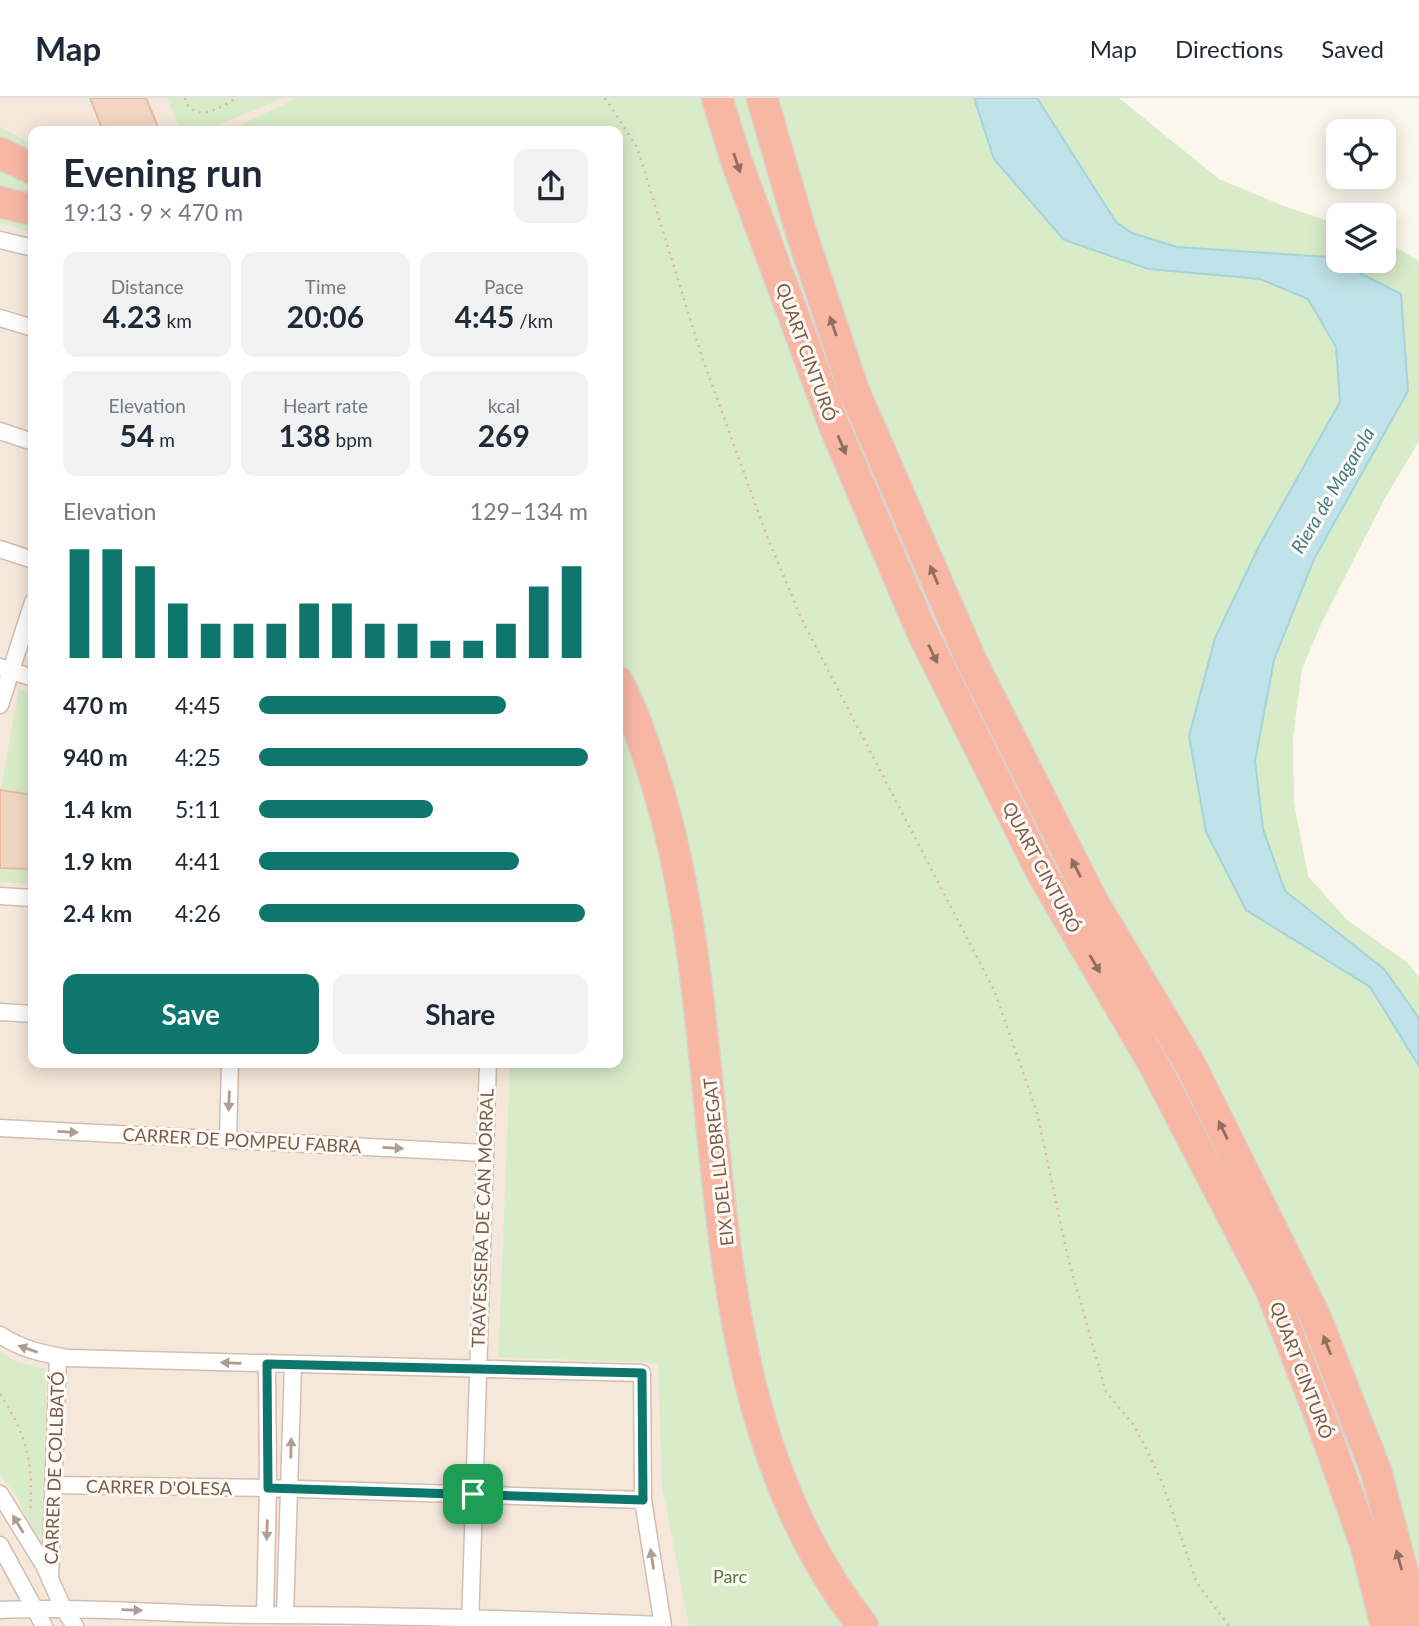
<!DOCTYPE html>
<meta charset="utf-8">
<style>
:root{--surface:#fff;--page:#f2f2f3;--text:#1f2937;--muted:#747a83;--line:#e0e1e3;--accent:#0f766e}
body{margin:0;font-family:Lato,sans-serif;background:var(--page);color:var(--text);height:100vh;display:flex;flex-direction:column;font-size:26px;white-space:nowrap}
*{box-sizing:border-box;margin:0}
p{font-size:23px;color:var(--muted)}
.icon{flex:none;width:38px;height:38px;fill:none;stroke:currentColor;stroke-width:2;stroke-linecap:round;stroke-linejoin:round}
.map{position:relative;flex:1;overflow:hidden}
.details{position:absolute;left:28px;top:28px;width:595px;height:942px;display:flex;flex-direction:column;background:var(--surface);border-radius:14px;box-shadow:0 4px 18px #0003}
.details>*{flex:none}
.tools{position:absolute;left:1326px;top:21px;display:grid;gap:14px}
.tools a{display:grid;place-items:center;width:70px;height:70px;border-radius:14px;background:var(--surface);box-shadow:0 4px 18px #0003;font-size:35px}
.pin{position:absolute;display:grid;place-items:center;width:60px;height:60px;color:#fff;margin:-30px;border-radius:14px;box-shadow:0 4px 10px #0006}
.round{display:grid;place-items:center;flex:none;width:74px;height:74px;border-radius:14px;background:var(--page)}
.summary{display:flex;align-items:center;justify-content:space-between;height:119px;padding:0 35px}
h1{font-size:38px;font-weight:700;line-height:52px}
.metrics{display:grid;grid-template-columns:repeat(3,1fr);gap:10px;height:119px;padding:7px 35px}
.metrics div{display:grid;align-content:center;border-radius:14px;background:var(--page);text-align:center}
.metrics b{font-size:30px;font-weight:700}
.metrics small{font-size:19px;font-weight:400}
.metrics p{font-size:19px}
.chart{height:196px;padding:14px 35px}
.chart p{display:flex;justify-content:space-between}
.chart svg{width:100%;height:126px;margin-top:7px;stroke:var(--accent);stroke-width:6}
.cta{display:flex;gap:14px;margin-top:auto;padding:14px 35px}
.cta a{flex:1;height:80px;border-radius:14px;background:var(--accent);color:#fff;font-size:28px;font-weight:700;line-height:80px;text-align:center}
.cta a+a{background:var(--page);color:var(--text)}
ul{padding:0 35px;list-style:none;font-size:23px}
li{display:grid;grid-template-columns:112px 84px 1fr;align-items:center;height:52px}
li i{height:18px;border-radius:9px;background:var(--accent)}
header{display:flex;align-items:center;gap:42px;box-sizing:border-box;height:98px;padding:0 35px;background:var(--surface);border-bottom:2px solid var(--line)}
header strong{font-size:33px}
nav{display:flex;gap:38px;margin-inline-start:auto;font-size:24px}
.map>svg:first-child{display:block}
</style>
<header>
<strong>Map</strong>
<nav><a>Map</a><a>Directions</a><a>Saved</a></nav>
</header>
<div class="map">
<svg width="1419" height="1528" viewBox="0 0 1419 1528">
<rect width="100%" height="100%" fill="#fdf6ec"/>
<!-- residential -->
<path fill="#f5e8da" d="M0 0H297L227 33H33V47L0 28Z
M0 125 33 135V964H510L498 1258 658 1265 828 1528H0Z"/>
<!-- green -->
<path fill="#d8ecc9" d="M167 0H283L203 33H181Z
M297 0H974L994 61 1149 171 1260 181 1308 201 1336 249 1340 304 1259 448 1215 540 1246 812 1370 889 1419 968V1528H689L662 1388 658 1265 498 1259 510 964H618V33H227Z
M1037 0H1119L1219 81 1284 108 1339 127V163H1384V142L1419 163V343L1385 400 1321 526 1302 571 1293 640 1294 705 1308 778 1347 822 1407 864 1419 879V920L1384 871 1285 793 1263 731 1255 663 1274 562 1314 461 1408 293 1401 197 1177 149 1132 135 1116 124Z
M0 28 33 47V135L0 125Z
M19 591 33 596V786L0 784V694Z
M0 1254 17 1264 47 1271 43 1453 16 1398 0 1376Z"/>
<!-- water -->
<path fill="#bfe3e8" stroke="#a5d3da" stroke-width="2" d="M974 0H1037L1116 124 1132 135 1177 149 1328 159 1401 196 1408 293 1314 461 1274 562 1255 663 1263 731 1285 793 1384 871 1419 920V968L1370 889 1246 812 1206 734 1189 638 1215 540 1259 448 1340 304 1336 249 1308 201 1260 181 1149 171 1064 142 994 61Z"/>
<!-- building -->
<path fill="#f3d5c3" stroke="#e6bba3" stroke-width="2" d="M90 0H146L159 31 152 33H103Z
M0 692 33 697V771L0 770Z"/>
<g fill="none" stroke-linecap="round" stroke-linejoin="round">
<defs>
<path id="street" d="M0 142 33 150
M0 220 33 230
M0 333 33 344
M0 451 33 462
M0 569 33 580
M0 607 33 504
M0 798 33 800
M0 914 33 916
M0 1030 484 1055
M228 1042 230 964
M0 1237C21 1251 44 1256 68 1260L642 1275 643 1402 663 1528
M53 1387 268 1390 643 1402
M0 1396 44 1467 63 1510 75 1528
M0 1447 44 1528
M50 1482 58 1258
M0 1512C89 1508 177 1517 265 1517 398 1517 530 1522 663 1527
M265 1517 268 1390 267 1266
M285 1517 293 1267
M470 1528 488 964"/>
<path id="highway" d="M717 0 737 65 834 327 922 534 1043 777 1152 963 1271 1192 1318 1313 1366 1448 1386 1528
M762 0 801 134 854 293 971 562 1093 804 1191 968 1315 1218 1376 1373 1417 1528
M0 55 33 71
M0 104 33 112
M618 584C638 623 651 666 663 708 737 975 683 1301 863 1528"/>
</defs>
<!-- street casing -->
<use href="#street" stroke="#d1beb0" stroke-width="19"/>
<!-- highway casing -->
<use href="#highway" stroke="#dad1cd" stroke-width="33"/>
<!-- path -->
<path stroke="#d9b8a5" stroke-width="2.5" stroke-dasharray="2 5" stroke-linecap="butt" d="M185 0 188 8C203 22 222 9 236 0
M605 0 637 49 701 256 766 436 803 524 994 892 1037 1014 1067 1156 1106 1294 1133 1326 1143 1344 1162 1384 1197 1485 1229 1528
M0 1296C27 1337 34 1367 30 1415"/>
<!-- street -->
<use href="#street" stroke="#fff" stroke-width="16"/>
<!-- highway -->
<use href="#highway" stroke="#f7b7a3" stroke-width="30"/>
</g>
<!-- one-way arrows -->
<defs><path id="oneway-solid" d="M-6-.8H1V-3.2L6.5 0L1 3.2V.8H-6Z" transform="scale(1.75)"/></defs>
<g fill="#936e5e">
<use href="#oneway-solid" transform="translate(737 65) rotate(71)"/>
<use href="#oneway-solid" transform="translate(833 228) rotate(-109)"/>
<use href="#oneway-solid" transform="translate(842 347) rotate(67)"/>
<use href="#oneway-solid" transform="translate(934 477) rotate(-113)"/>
<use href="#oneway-solid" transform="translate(933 556) rotate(64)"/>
<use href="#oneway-solid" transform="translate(1076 770) rotate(-117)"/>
<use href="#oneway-solid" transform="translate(1095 866) rotate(60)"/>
<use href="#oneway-solid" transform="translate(1223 1032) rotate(-116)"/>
<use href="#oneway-solid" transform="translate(1327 1247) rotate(-111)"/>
<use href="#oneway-solid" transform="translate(1399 1462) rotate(-105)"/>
</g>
<g fill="#af9d94">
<use href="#oneway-solid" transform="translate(229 1003) rotate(92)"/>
<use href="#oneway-solid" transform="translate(68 1034) rotate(3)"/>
<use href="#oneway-solid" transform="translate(393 1050) rotate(3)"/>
<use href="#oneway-solid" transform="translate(28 1251) rotate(-161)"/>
<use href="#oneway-solid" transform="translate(231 1265) rotate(-178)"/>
<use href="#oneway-solid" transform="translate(291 1350) rotate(-89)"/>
<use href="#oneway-solid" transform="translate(18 1426) rotate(-121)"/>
<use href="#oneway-solid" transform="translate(267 1432) rotate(92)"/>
<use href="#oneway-solid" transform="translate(652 1461) rotate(-99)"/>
<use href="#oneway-solid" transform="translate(132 1512) rotate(2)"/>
</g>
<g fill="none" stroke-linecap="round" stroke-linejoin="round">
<defs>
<path id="route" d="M267 1266 642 1275 643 1402 268 1390Z"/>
</defs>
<!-- route casing -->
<use href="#route" stroke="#fff" stroke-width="14"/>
<!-- route -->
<use href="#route" stroke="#0f766e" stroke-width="9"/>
</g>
<g text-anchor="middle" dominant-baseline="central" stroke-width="6" stroke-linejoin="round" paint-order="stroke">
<!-- street labels -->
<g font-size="18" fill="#7a5c4d" stroke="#fffaf3">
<text transform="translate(807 254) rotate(70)">QUART CINTURÓ</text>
<text transform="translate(1042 769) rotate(62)">QUART CINTURÓ</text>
<text transform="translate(242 1042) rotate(3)">CARRER DE POMPEU FABRA</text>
<text transform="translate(718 1064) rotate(-96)">EIX DEL LLOBREGAT</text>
<text transform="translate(482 1120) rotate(-88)">TRAVESSERA DE CAN MORRAL</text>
<text transform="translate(1302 1272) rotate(69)">QUART CINTURÓ</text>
<text transform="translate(54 1370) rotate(-88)">CARRER DE COLLBATÓ</text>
<text transform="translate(159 1389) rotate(1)">CARRER D'OLESA</text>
</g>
<!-- park labels -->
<g font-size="18" fill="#537a41" stroke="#fffaf3">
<text x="730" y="1478">Parc</text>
</g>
<!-- water labels -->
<g font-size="19" font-style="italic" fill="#437c86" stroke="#fffaf3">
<text transform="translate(1332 392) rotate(-59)">Riera de Magarola</text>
</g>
</g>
</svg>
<div class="tools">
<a><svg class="icon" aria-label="locate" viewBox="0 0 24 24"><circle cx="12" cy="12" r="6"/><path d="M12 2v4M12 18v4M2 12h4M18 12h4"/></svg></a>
<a><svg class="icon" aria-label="layers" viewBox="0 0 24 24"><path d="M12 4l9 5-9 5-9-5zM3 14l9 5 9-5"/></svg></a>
</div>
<div class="pin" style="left:473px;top:1396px;background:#1e9e55"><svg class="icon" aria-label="arrive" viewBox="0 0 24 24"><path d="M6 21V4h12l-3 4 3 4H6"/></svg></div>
<section class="details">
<div class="summary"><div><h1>Evening run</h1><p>19:13 · 9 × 470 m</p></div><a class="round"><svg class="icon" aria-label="share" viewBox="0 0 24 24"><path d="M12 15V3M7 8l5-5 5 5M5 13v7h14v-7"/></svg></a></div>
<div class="metrics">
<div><p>Distance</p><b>4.23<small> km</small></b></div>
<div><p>Time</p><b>20:06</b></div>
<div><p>Pace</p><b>4:45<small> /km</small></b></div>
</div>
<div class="metrics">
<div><p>Elevation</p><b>54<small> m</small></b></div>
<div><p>Heart rate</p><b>138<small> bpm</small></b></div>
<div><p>kcal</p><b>269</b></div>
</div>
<div class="chart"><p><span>Elevation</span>129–134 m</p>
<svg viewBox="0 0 160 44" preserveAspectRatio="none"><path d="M5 44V6M15 44V6M25 44V12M35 44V25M45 44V32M55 44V32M65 44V32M75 44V25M85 44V25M95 44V32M105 44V32M115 44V38M125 44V38M135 44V32M145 44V19M155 44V12"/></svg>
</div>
<ul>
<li><b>470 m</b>4:45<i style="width:75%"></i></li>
<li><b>940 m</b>4:25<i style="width:100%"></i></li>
<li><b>1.4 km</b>5:11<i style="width:53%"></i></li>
<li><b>1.9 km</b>4:41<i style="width:79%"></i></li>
<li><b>2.4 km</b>4:26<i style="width:99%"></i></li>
</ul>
<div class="cta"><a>Save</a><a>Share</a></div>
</section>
</div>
